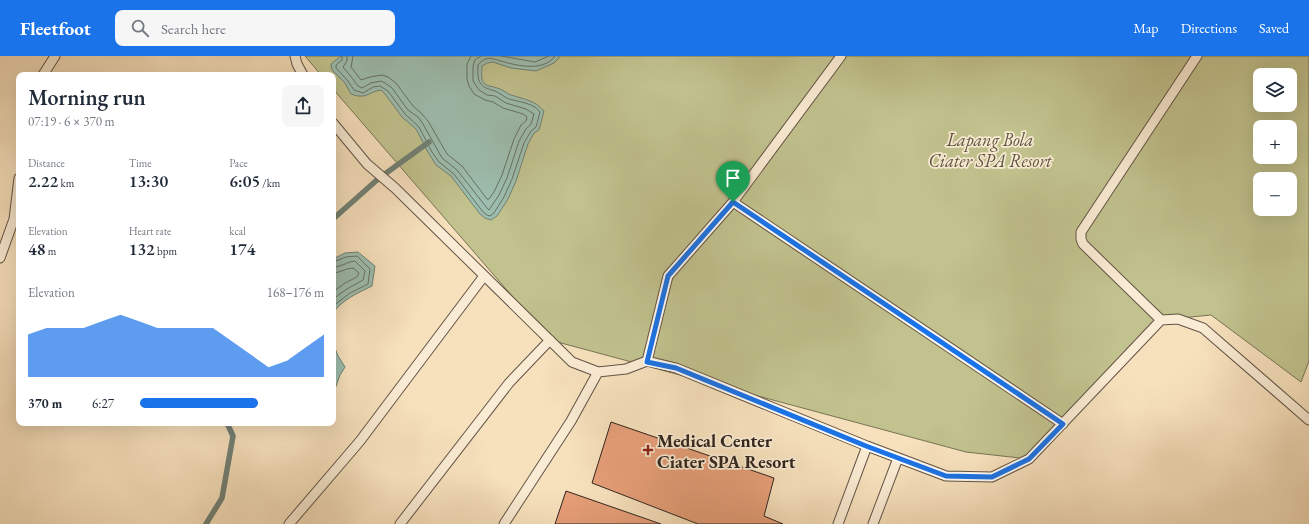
<!DOCTYPE html>
<meta charset="utf-8">
<style>
:root{--surface:#fff;--page:#f6f6f7;--text:#1f2937;--muted:#747a83;--accent:#1a73e8}
body{margin:0;font-family:"EB Garamond",serif;background:var(--page);color:var(--text);height:100vh;display:flex;flex-direction:column;font-size:15px;white-space:nowrap}
*{box-sizing:border-box;margin:0}
p{font-size:13px;color:var(--muted)}
.icon{flex:none;width:22px;height:22px;fill:none;stroke:currentColor;stroke-width:2;stroke-linecap:round;stroke-linejoin:round}
.map{position:relative;flex:1;overflow:hidden}
.details{position:absolute;left:16px;top:16px;width:320px;height:354px;display:flex;flex-direction:column;background:var(--surface);border-radius:8px;box-shadow:0 4px 16px #0002}
.details>*{flex:none}
.buttons{position:absolute;left:1253px;top:12px;display:grid;gap:8px}
.buttons a{display:grid;place-items:center;width:44px;height:44px;border-radius:8px;background:var(--surface);box-shadow:0 4px 16px #0002;font-size:20px}
.pin{position:absolute;display:grid;place-items:center;width:34px;height:34px;color:#fff;margin:-41px -17px;border-radius:50% 50% 50% 0;rotate:-45deg;box-shadow:0 0 4px #0007}
.pin .icon{rotate:45deg}
.round{display:grid;place-items:center;flex:none;width:42px;height:42px;border-radius:8px;background:var(--page)}
.head{display:flex;align-items:center;justify-content:space-between;height:68px;padding:0 12px}
h1{font-size:22px;font-weight:600;line-height:30px}
.stats{display:grid;grid-template-columns:repeat(3,1fr);gap:6px;height:68px;padding:4px 12px}
.stats div{display:grid;align-content:center}
.stats b{font-size:17px;font-weight:600}
.stats small{font-size:11px;font-weight:400}
.stats p{font-size:11px}
.chart{height:112px;padding:8px 12px}
.chart p{display:flex;justify-content:space-between}
.chart svg{width:100%;height:72px;margin-top:4px;fill:var(--accent);opacity:.7}
ul{padding:0 12px;list-style:none;font-size:13px}
li{display:grid;grid-template-columns:64px 48px 1fr;align-items:center;height:30px}
li i{height:10px;border-radius:5px;background:var(--accent)}
header{display:flex;align-items:center;gap:24px;box-sizing:border-box;height:56px;padding:0 20px;background:var(--accent);color:#fff}
header strong{font-size:19px}
nav{display:flex;gap:22px;margin-inline-start:auto;font-size:14px}
.search{width:280px;height:36px;background:var(--page);display:flex;align-items:center;gap:10px;box-sizing:border-box;padding:0 14px;border-radius:8px;color:var(--muted);font-size:15px}
.map>svg:first-child{display:block}
</style>
<header>
<strong>Fleetfoot</strong>
<div class="search"><svg class="icon" aria-label="search" viewBox="0 0 24 24"><circle cx="10" cy="10" r="6"/><path d="M15 15l6 6"/></svg>Search here</div>
<nav><a>Map</a><a>Directions</a><a>Saved</a></nav>
</header>
<div class="map">
<svg width="1309" height="468" viewBox="0 0 1309 468">
<rect width="100%" height="100%" fill="#f7e1bd"/>
<filter id="stains"><feTurbulence type="fractalNoise" baseFrequency=".005" numOctaves="4"/><feColorMatrix values="0 0 0 0 .2 0 0 0 0 .09 0 0 0 0 .02 0 0 0 .5 -.17"/></filter>
<radialGradient id="worn" r=".72"><stop offset=".6" stop-color="#630" stop-opacity="0"/><stop offset="1" stop-color="#630" stop-opacity=".3"/></radialGradient>
<!-- green -->
<path fill="#c1c28e" stroke="#787356" fill-rule="evenodd" d="M305 0H1309V305L1301 326 1211 259 1161 264 1029 403 966 396 550 284 333 33V19H321ZM1260 19H1290V49H1260ZM1260 71H1290V101H1260ZM1260 123H1290V153H1260Z"/>
<!-- water -->
<path fill="#9dbeaf" stroke="#718075" d="M341 0H559V2L554 7 536 15 511 12 493 6 487 7 482 10C482 16 480 24 485 28 488 31 493 30 497 32 502 33 506 37 511 39 523 43 535 44 544 55L539 74 534 77 528 88 516 125 508 143 497 160 491 164 485 162 480 158 451 120 436 109 429 98 416 73 402 61 385 38 381 34C368 36 366 44 351 38L345 27 332 14 331 8Z
M358 196 375 210 372 230C360 236 339 245 333 258V203L345 197Z
M333 287 338 300 345 311 340 319 335 333 333 334Z"/>
<g fill="none" stroke-linecap="round" stroke-linejoin="round">
<!-- shore -->
<path stroke="#667166" stroke-width="1" d="M342 0V4L336 9V12L348 25 354 34 363 37 373 31 380 30 388 35 405 58 419 71 432 96 439 106 454 118 483 156 487 159 490 160 494 157 504 141 512 123 524 87 531 75 536 71 540 56C534 47 519 46 509 43 504 41 500 37 495 35 479 31 477 26 478 9 480 6 483 4 486 3 491 1 496 4 501 5 517 10 544 16 555 0
M347 0V5L343 11 352 22 358 30 362 32 371 27 381 25 385 27 392 32 408 54 418 61 423 68 442 102 457 114 487 152 489 154 499 139 507 122 519 85 526 73 531 68 534 58 526 53 506 47 495 40 487 39 479 34 473 25V10L475 4 481 0
M353 0 351 11 361 24 370 21 382 19 388 21 396 27 413 50 421 57 428 65 447 98 462 110 487 143H489L494 136 502 119 514 83 521 69 526 65 527 61 523 58 503 52 493 46 485 44 474 38 469 30 467 23V8L471 0
M501 0 535 6 549 0
M333 206 346 201 357 200 370 213 368 228 350 237 333 250
M333 211C341 211 347 206 355 205L365 215 363 224 347 233 333 243
M333 217C340 217 346 212 353 212L359 217 357 221 345 227 333 236"/>
<!-- stream -->
<path stroke="#718075" stroke-width="5.5" d="M333 163 378 123 429 86
M206 468 222 442 233 380 227 367"/>
</g>
<!-- building -->
<path fill="#e79f79" stroke="#30241e" d="M611 366 774 422 764 460 783 468H698L592 427Z
M566 435 661 468H555Z"/>
<g fill="none" stroke-linecap="round" stroke-linejoin="round">
<defs>
<path id="lane" d="M295 0 297 8 303 19
M43 19 55 0
M333 67 367 108 395 132 572 306 598 316 626 313 647 305 676 312 867 390 946 420 992 421 1029 403 1161 264 1178 263 1203 272 1309 364
M733 146 1063 368
M0 202 14 163 19 122
M1161 264 1083 188 1081 183V176L1197 0
M647 305 668 220 733 146 841 0
M289 468 360 385 484 220
M400 468 509 327 550 284
M504 468 571 365 598 316
M838 468 867 390
M873 468 898 402"/>
</defs>
<!-- lane casing -->
<use href="#lane" stroke="#625346" stroke-width="11"/>
<!-- lane -->
<use href="#lane" stroke="#faecd4" stroke-width="9"/>
</g>
<g fill="none" stroke-linecap="round" stroke-linejoin="round">
<defs>
<path id="route" d="M733 146 1063 368 1029 403 992 421 946 420 866 390 676 312 647 306 668 220Z"/>
</defs>
<!-- route casing -->
<use href="#route" stroke="#fff" stroke-width="8"/>
<!-- route -->
<use href="#route" stroke="#1a73e8" stroke-width="5"/>
</g>
<!-- markers -->
<path fill="#8f2418" stroke="#faecd4" stroke-width="1.5" d="M646 388h4v4h4v4h-4v4h-4v-4h-4v-4h4z"/>
<g text-anchor="middle" dominant-baseline="central" stroke-width="3.5" stroke-linejoin="round" paint-order="stroke">
<!-- park labels -->
<g font-size="18" font-style="italic" fill="#5c5340" stroke="#faecd4">
<text x="990" y="83">Lapang Bola<tspan x="990" dy="21">Ciater SPA Resort</tspan></text>
</g>
<!-- poi labels -->
<g font-size="18" font-weight="bold" fill="#30241e" stroke="#faecd4" text-anchor="start">
<text x="657" y="384">Medical Center<tspan x="657" dy="21">Ciater SPA Resort</tspan></text>
</g>
</g>
<rect width="100%" height="100%" filter="url(#stains)"/>
<rect width="100%" height="100%" fill="url(#worn)"/>
</svg>
<div class="buttons">
<a><svg class="icon" aria-label="layers" viewBox="0 0 24 24"><path d="M12 4l9 5-9 5-9-5zM3 14l9 5 9-5"/></svg></a>
<a>+</a>
<a>−</a>
</div>
<div class="pin" style="left:733px;top:146px;background:#1e9e55"><svg class="icon" aria-label="arrive" viewBox="0 0 24 24"><path d="M6 21V4h12l-3 4 3 4H6"/></svg></div>
<section class="details">
<div class="head"><div><h1>Morning run</h1><p>07:19 · 6 × 370 m</p></div><a class="round"><svg class="icon" aria-label="share" viewBox="0 0 24 24"><path d="M12 15V3M7 8l5-5 5 5M5 13v7h14v-7"/></svg></a></div>
<div class="stats">
<div><p>Distance</p><b>2.22<small> km</small></b></div>
<div><p>Time</p><b>13:30</b></div>
<div><p>Pace</p><b>6:05<small> /km</small></b></div>
</div>
<div class="stats">
<div><p>Elevation</p><b>48<small> m</small></b></div>
<div><p>Heart rate</p><b>132<small> bpm</small></b></div>
<div><p>kcal</p><b>174</b></div>
</div>
<div class="chart"><p><span>Elevation</span>168–176 m</p>
<svg viewBox="0 0 160 44" preserveAspectRatio="none"><path d="M0 44V18L10 14L20 14L30 14L40 10L50 6L60 10L70 14L80 14L90 14L100 14L110 22L120 30L130 38L140 34L150 26L160 18V44z"/></svg>
</div>
<ul>
<li><b>370 m</b>6:27<i style="width:64%"></i></li>
</ul>
</section>
</div>
